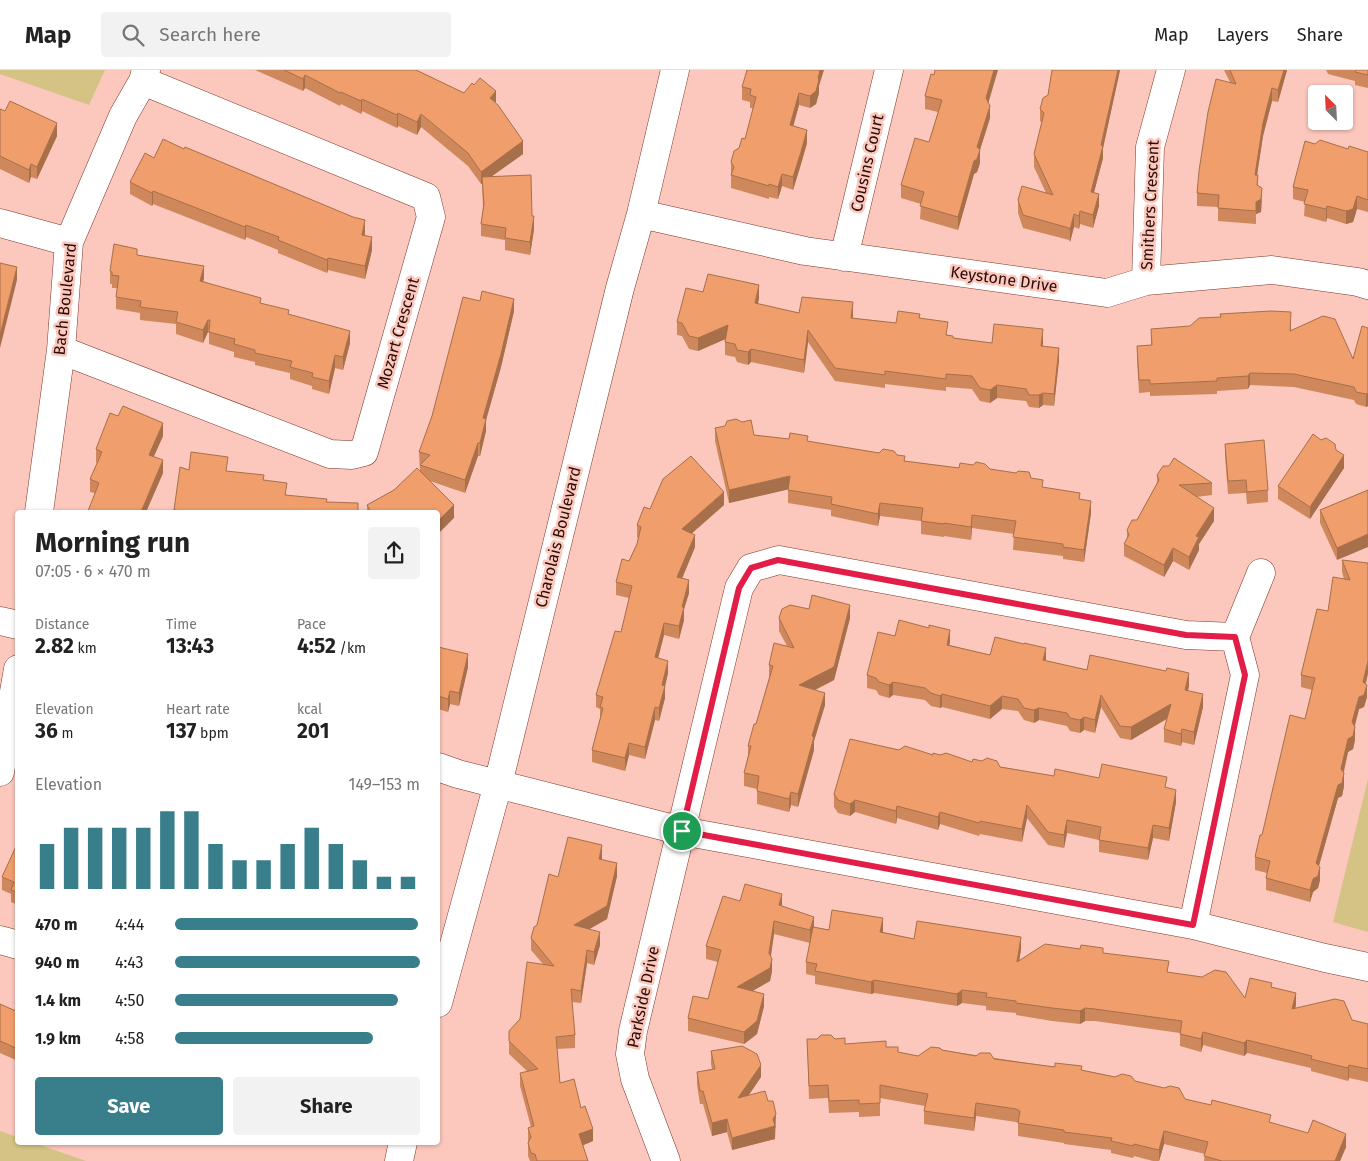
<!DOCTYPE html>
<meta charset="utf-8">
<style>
:root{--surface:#fff;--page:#f2f2f2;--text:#222;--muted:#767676;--line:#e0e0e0;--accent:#397e8b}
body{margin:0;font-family:"Fira Sans",sans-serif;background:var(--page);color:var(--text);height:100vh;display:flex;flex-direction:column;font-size:19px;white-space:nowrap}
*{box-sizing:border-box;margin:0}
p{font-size:16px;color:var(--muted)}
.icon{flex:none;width:28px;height:28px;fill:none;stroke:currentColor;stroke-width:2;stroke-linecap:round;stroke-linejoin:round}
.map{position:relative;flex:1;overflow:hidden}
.sheet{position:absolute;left:15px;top:440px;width:425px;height:635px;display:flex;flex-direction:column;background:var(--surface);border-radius:5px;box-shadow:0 1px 4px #0004}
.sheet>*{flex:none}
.needle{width:32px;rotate:336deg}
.buttons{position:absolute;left:1308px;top:15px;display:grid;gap:10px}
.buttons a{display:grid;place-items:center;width:45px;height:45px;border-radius:5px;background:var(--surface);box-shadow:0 1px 4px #0004;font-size:25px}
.pin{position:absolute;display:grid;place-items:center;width:42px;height:42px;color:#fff;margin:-21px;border:2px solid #fff;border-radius:50%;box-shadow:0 1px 5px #0007}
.round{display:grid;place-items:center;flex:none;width:52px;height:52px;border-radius:5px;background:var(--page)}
.overview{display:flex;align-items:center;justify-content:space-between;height:85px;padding:0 20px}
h1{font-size:28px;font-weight:700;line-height:38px}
.figures{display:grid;grid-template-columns:repeat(3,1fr);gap:8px;height:85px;padding:5px 20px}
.figures div{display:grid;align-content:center}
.figures b{font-size:21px;font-weight:700}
.figures small{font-size:14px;font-weight:400}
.figures p{font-size:14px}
.chart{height:140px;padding:10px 20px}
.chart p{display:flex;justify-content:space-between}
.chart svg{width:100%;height:90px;margin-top:5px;stroke:var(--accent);stroke-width:6}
.primary-button{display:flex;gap:10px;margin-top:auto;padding:10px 20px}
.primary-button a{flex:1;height:58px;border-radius:5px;background:var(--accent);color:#fff;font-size:20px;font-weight:700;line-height:58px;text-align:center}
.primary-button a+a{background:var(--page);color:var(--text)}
ul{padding:0 20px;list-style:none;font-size:16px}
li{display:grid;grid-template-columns:80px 60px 1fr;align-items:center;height:38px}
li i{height:12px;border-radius:6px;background:var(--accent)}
header{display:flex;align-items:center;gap:30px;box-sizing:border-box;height:70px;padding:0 25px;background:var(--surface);border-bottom:1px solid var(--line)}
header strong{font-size:24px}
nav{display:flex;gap:28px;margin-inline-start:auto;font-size:18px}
.search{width:350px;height:45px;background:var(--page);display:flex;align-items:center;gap:12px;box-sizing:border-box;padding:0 18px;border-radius:5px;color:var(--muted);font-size:19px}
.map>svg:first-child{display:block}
</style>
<header>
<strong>Map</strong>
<div class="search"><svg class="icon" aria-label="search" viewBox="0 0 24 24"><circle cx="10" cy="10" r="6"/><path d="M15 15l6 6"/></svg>Search here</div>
<nav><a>Map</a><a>Layers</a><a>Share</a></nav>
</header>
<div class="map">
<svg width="1368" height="1091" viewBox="0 0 1368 1091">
<rect width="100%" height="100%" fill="#fcc7bc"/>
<!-- green -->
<path fill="#d5c285" d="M0 0H105L89 35 0 4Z
M1368 709V862L1333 852Z
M0 1061 17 1067 18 1072 34 1073 86 1091H0Z"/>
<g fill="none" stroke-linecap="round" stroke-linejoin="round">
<defs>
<path id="minor" d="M641 144 805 181 1107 223 1146 211 1272 200 1358 212 1368 215
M0 153 69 172
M844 187 889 0
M1146 211 1150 77 1171 0
M61 280 330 384 352 385 364 382 431 147 426 127 143 11
M39 442 61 280 69 172 123 46 143 11 146 0
M0 551 18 555
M1235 567 1261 503
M438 697 458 704 682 761 1193 855 1325 888 1368 897
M0 702 18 599
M0 870 18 875
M438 933 498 714 620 218 641 144 675 0
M399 1091 403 1072
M666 1091 635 1009 630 984 633 961 739 518 751 498 779 490 1186 565 1235 567 1245 605 1193 855"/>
</defs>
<!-- minor casing -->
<use href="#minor" stroke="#7f3528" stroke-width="29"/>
<!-- minor -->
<use href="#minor" stroke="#fff" stroke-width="28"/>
</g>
<!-- wall -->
<path fill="#ce885c" d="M255 0H416L464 23 496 34 523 84 492 106 532 146 534 159 530 185 505 180V170L481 166V154L483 138 482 113 481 114 468 96 421 57 417 65 398 56 397 58 362 41 361 44 341 34 340 36 305 18 303 21Z
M1052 0H1120L1103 78V88L1094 122 1099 136 1093 158 1080 154 1079 159 1074 157 1070 172 1069 170 1023 158 1018 143V130L1046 123 1034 97V84L1042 53 1040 51V39L1048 25Z
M1224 0H1287L1278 32 1272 31 1263 66 1257 105 1258 115 1262 131 1261 142 1256 144V154L1218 151V137L1197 136V123L1230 12Z
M1326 0H1368V18L1355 15V11L1328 4Z
M934 5 988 33 990 48 980 80V93L977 102 974 104 958 160 920 149 921 134 901 128V115L929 72 938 42 925 39V26Z
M819 16V23L816 34 810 38 799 35 793 56 807 73 801 94 793 120 782 116 778 129 769 127V129L731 118V92L745 69 753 38H750V32L742 30V17Z
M0 39 57 66 37 109 31 107 29 113 0 99Z
M1315 74 1368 82V142L1357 139 1353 152 1346 154 1327 148 1326 152 1304 146 1305 132 1293 129V117Z
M184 79 365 163V166L372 180 365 209 328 200 327 203 278 183V180L246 167 245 170 153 134 152 136 130 124V112L154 88Z
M137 185 204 208 203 211 261 233 289 245 350 273 343 300 335 298 329 324 312 319V316L290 309V303L255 295V292L234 287V282L209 274V263L208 262 203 273 176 264V254L140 250V243L116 239V227L117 218H112V214H110V201Z
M703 222 759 228 758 234 799 243 853 245V248L896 253 920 248 953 268 992 273 1043 272V276L1059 290 1054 336 1043 335 1039 338 1029 337 1026 331 997 328 990 333 980 331 972 319 946 317V321L885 314V318L835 311 808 272 804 303 751 292 748 295 737 292 735 287 725 285V269L698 281 689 279 682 266 677 265V252Z
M514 241 501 297 486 349V361L480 386H478L465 423 430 411 454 448 438 442H367V435L394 420 420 401 419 382Z
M1291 255V261L1353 289 1368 258V336L1366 337 1356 334 1354 330 1294 317 1250 315 1248 319 1217 321V324L1150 326V322L1139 323 1137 289V276L1151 275V259Z
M715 358 754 365 808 372 879 383 897 385 905 391 959 398 990 399 1031 408 1043 418 1080 429 1091 443 1084 492 1063 489V486L1013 480 1014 464 972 458 971 470 944 466V467L921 464V451L880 446 878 456 831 446V440L788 433V419L729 433 715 371Z
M163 366 154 386 163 403 146 442H88L95 423 90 422V409L97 393 96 392V379Z
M1225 374 1268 420V432L1247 434 1246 423 1228 424 1225 386Z
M1336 380 1344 398 1310 449 1278 429V416Z
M189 400 228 401 264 410 287 425 327 432 358 442H174V440Z
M1157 405 1212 413V425L1196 427 1214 451 1199 474V480L1189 500 1173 491 1164 507 1124 486V474L1127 468V460L1137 450 1157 413Z
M1368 420 1337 490 1320 453V440Z
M724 435 692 463 695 477 682 509 689 523 684 539V550L679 569 664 565 658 588 668 603 665 616V628L659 651 655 650 645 689 629 685 625 701 592 692V680L600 649V639L596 637V625L621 562 629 528 616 525V512L629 491 637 474 638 468 637 467V455L650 439Z
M1342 490 1368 493V603L1366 614 1367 627 1364 637 1359 639 1355 656V670L1353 679 1348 682 1344 702V716L1342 726 1338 728 1319 796 1320 810 1318 818 1313 822 1310 832 1266 820V808L1267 803 1255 800V787L1305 649 1312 620 1301 617V605L1328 541 1344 509 1342 502Z
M779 548H850L834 610 815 620 825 635 814 671V680L798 737 791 735 789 742 757 734V719L744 716V703L748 686V676L756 654 769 608V595L787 576 779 561Z
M895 566 950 572 949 575 990 585 1046 591 1087 600 1189 616 1188 620 1203 637 1194 675 1182 672 1181 676 1164 672V659L1167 649 1131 670 1120 668 1101 637 1095 663 1084 660 1080 663 1070 661 1067 656 1039 650 1034 653 1024 650 1018 641 1002 639 990 649 942 637 940 638 931 636 925 630 893 625 889 628 879 625 876 620 867 618V605Z
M438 573V577L468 597 459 636 450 634 448 642 438 639Z
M899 680 933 685H940L972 692 1054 706 1099 708 1167 718 1176 732 1169 771 1153 768 1148 790 1099 782V770L1067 763 1064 778 1048 775 1027 748 1022 772 980 764 979 766 940 754 938 760 897 748 896 754 855 742 850 746 838 743 834 737V724Z
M18 772V835L11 832V824L2 820V807Z
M602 788V790L617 806 607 849 589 859 600 875 594 895 587 893 581 933 572 932 575 965V978L557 979 560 1013 581 1038 593 1071 583 1075 588 1091H530L528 1086V1058L531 1057 520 1016V1003L528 1002 509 984V961L520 949 543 894 531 880V868L558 807Z
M740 831 782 836 814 857 829 860H883V862L914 869 1021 879 1019 891 1103 883 1169 903 1245 928 1272 917 1296 935 1295 938 1368 954V1012L1349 1008 1348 1011 1311 1001V998L1247 983 1244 986 1203 975 1201 982 1180 976V963L1095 951H1085L1080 954 1052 951 1016 945V943L986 940V936L962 933 957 936 874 923 871 924 815 914V906L806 904V892L810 873 774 864 771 886 772 901 770 911 752 921 764 936 757 964 744 974 688 961V948L708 929 718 892 706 889V876Z
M0 934 18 942V991L0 983Z
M807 969H835L845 974 886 977 898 982 918 986 942 980 1055 997 1082 1000 1135 1011 1185 1029 1271 1053 1346 1077 1340 1091H1204L1205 1084 1164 1074 1159 1091H1153L1134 1086 1133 1088 1111 1083V1080L1064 1074V1073L1018 1066V1053L1016 1052 976 1046 974 1061 924 1054V1041L925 1036 880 1028V1046L859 1047V1042L829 1043 828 1028 809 1029Z
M711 981 761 1007 748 1026 776 1057 775 1058V1069L732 1080 727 1062 712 1066 703 1034H700L697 1015V1002L712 999 711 994Z"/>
<!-- shaded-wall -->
<path fill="#a86f4b" d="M820 0H824L819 16V23L816 34 810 38V26L818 8Z
M994 0H998L986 41V28Z
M1118 0H1120L1103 78V88L1091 134V122Z
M1284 0H1287L1278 32V20Z
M305 5V18L303 21V9Z
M1272 18V31L1263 66 1255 118V105L1263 53Z
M496 21V33L490 28Z
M799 23V35L790 68V55Z
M362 29V41L361 44V31Z
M990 36V48L977 89V77Z
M398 43V56L397 58V45Z
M421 44V57L417 65V52Z
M57 53V66L37 109V97Z
M807 60V73L801 94 793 120V107Z
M523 71V84L481 114V102Z
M980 80V93L977 102 974 104 958 160V147L974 91Z
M31 94V107L29 113V100Z
M782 104V116L778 129V117Z
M1262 118 1261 142 1256 144V154V132Z
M153 121V134L152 136V123Z
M1099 124V136L1093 158V145Z
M1357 126V139L1353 152 1346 154V141Z
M1327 136V148L1326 152V139Z
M1080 141V154L1079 159V146Z
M1074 144V157L1070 172V160Z
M534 146V159L530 185V172Z
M365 150V163L362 178V165Z
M246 155V167L245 170V157Z
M372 167V180L365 209V196Z
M328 188V200L327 203V190Z
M204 196V208L200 223V211Z
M17 197V210L0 278V265Z
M759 215V228L755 246V233Z
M514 229V241L501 297 483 361V348Z
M853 232V245L851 260V248Z
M208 250V262L203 273V260Z
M728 255V268L698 281V268Z
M1043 259V272L1041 289V276Z
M808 260V272L804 303V290Z
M350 261V273L343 300V287Z
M1059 278V290L1054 336V324Z
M751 279V292L748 295V282Z
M335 285V298L329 324V311Z
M1250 303V315L1248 319V306Z
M997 315V328L990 333V320Z
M1043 323V335L1039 338V325Z
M1368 323V336L1366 337V324Z
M486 349V361L480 386V373Z
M163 353V366L149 397V385Z
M478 373V386L465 423V410Z
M1344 385V398L1310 449V437Z
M163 390V403L146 442H141Z
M790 406V419L729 433V420Z
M724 422V435L682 472V459Z
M1091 431V443L1084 492V480Z
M880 433V446L878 456V444Z
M454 435V448L438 464V451Z
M1214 438V451L1199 474V480L1189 500V487L1196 466Z
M972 445V458L971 470V457Z
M1368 464V477L1337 490V478Z
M695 465V477L677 520V507Z
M1173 478V491L1164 507V495Z
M689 510V523L684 539V550L679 569V556L682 537Z
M850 535V548L834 610 799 628V615Z
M664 553V565L655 600V587Z
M950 560V572L947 587V575Z
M1046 578V590L1043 603V590Z
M468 584V597L459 636V623Z
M668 591V603L665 616V628L659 651V638L662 615Z
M1368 591V603L1363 624V612Z
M1189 603V616L1185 632V620Z
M893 612V625L889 628V615Z
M1367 615V627L1364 637 1359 639 1352 665V652L1359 627Z
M450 621V634L448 642V629Z
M825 623V635L814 671V680L798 737V724L812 666Z
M942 624V637L940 638V626Z
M1203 624V637L1194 675V662Z
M1101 625V637L1095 663V650Z
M1002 626V639L990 649V636Z
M1171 634V646L1131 670V657Z
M655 637V650L645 689V677Z
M1039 638V650L1034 653V640Z
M1084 647V660L1080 663V650Z
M1355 657V670L1353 679 1348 682 1341 712V699L1348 669Z
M1182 659V672L1181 676V664Z
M629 673V685L625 701V688Z
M1344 703V716L1342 726 1338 728 1316 806V793L1338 715Z
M1176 720V732L1169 771V758Z
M791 722V735L789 742V729Z
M855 730V742L850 746V734Z
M1027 735V748L1022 772V759Z
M897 736V748L896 754V741Z
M940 742V754L938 760V747Z
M1067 750V763L1064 778V765Z
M1153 755V768L1148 790V778Z
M602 775V788L599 802V789Z
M617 793V806L607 849 574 868V855Z
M1320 797V810L1318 818 1313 822 1310 832V820L1313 809Z
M782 824V837L779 835Z
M814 847V859L810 873V860Z
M883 848V860L880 874V862Z
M774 851V864L769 896V883Z
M600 862V875L594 895V882Z
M1021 867V879L1017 905V892Z
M587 880V893L581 933V921Z
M772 889V901L770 911 737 930V917Z
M874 910V923L871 924V912Z
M962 920V933L957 936V924Z
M1296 923V935L1292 951V939Z
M764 924V936L757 964 744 974V962Z
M1085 938V951L1080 954V941Z
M1203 962V975L1201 982V969Z
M1247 970V983L1244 986V973Z
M761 995V1007L738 1041V1028Z
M1349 995V1008L1348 1011V998Z
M976 1033V1046L974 1061V1048Z
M776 1044 775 1069 732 1080V1068L773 1049Z
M727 1049V1062L712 1066V1053Z
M593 1059V1071L579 1077V1064Z
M1164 1061V1074L1159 1091V1080Z
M1346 1064V1077L1340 1091H1335Z"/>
<!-- building -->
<path fill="#f09e6b" stroke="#a86f4b" d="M284 0H416L464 23 472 13 474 15 480 8 496 21 490 28 498 35 523 71 481 102 468 83 421 44 417 52 398 43 397 45 362 29 361 31 341 22 340 23 305 5 303 9Z
M747 0H820L818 8 819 10 816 21 810 26 799 23 790 55 807 60 801 82 793 107 782 104 778 117 769 114V116L731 105 734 97 731 92 734 81 739 78 742 68 745 69 756 27 750 25 751 19 742 17Z
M935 0H994L986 28 990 36 977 77 980 80 977 89 974 91 958 147 920 136 924 122 901 115 915 68 929 72 942 30 925 26 931 4 934 5Z
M1052 0H1118L1101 75 1103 76 1091 122 1099 124 1093 145 1080 141 1079 146 1074 144 1070 160 1069 158 1023 145 1018 130 1022 116 1053 125 1034 84 1044 43 1040 39 1043 28 1048 25Z
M1230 0H1284L1278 20 1272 18 1263 53 1255 105H1258L1257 115 1262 118 1261 129 1256 132V141L1218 138 1219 125 1197 123 1199 101 1208 42 1216 9 1236 14Z
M1356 0H1368V5L1355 2Z
M10 31 57 53 37 97 31 94 29 100 0 86V39L5 41Z
M163 69 184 79 185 77 353 147 365 150 362 165 372 167 365 196 328 188 327 190 278 170 279 167 246 155 245 157 153 121 152 123 130 112 145 83 154 88Z
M1320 70 1348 79 1349 76 1368 82V130L1357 126 1353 139 1346 141 1327 136 1326 139 1304 134 1308 120 1293 117 1305 71 1315 74Z
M531 105 532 146H534L530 172 505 168 506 158 481 154 484 134 482 107Z
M114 174 137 179V185L204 196 200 211 261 228 260 233 289 240 288 244 350 261 343 287 335 285 329 311 312 307 313 303 290 297 292 291 255 283V280L234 274 235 269 209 262 210 250H208L203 260 176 252 178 242 140 237 141 231 116 227 119 206 112 205V202L110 201Z
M0 193 17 197 0 265Z
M708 204 759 215 755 233 799 243 802 227 853 232 851 248 896 253 898 241 920 244 919 248 948 252 946 265 953 266V268L992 273 994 254 1043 259 1041 276 1059 278 1054 324 1043 323 1039 325H1029L1026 319 997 315 990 320 980 318 972 306 946 304V309L885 301V305L835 298 808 260 804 290 751 279 748 282 737 280 735 274 725 272 728 255 698 268 689 266 682 253 677 252 686 218 703 222Z
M482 221 514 229 501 284 483 348 486 349 480 373H478L465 410 420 395 430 385 419 382 432 346 463 227 480 231Z
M1271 241 1291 242 1290 261 1323 246 1335 249 1353 289 1362 256 1368 258V323L1366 324 1356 322 1354 317 1294 304 1250 303 1248 306 1217 308V311L1150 314V310H1139L1137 276 1152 275 1151 259 1190 256 1199 248 1221 247 1220 244Z
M123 336 163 353 149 385 163 390 141 442H91L88 441 99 413 90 409 102 382 96 379 110 343 118 346Z
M736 349 742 352 751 350 754 365 789 369 790 363 808 366 807 371 879 383 883 379 894 381 897 385 905 386 904 391 959 398 960 393 973 395 976 392 985 394 990 399 1016 403 1018 401 1029 402 1031 408 1043 410 1042 417 1080 423 1079 429 1091 431 1084 480 1063 477V474L1013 467 1016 451 972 445 971 457 944 453V454L921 451 923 438 880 433 878 444 831 434 832 427 788 420 790 406 729 420 715 358 725 356 727 351Z
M1313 364 1321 370 1326 368 1335 374 1336 380 1344 385 1310 437 1278 416Z
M1264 370 1268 420 1247 422 1246 410 1228 411 1225 374Z
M191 382 228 387 226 401 264 405 263 410 287 413 285 425 327 429 326 432 358 433V442H189L174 440 180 397 189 400Z
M691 386 724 422 682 459 695 465 677 507 689 510 682 537H684L679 556 664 553 655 587 668 591 662 615 665 616 659 638 655 637 645 677 629 673 625 688 592 680 603 638 600 637 603 627 596 625 615 561 621 562 632 516 616 512 622 489 629 491 637 474 641 457 637 455 644 437 650 439 663 409Z
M1174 388 1212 413 1179 415 1214 438 1196 466 1199 467 1189 487 1173 478 1164 495 1124 474 1129 465 1127 460 1132 450H1137L1159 410 1157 405 1163 396H1169Z
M417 398 454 435 438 451V442H371L367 435 394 420Z
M1368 420V464L1337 478 1320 440Z
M1342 490 1368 493V591L1363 612 1367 615 1364 625 1359 627 1352 652 1355 657 1353 666 1348 669 1341 699 1344 703 1342 713 1338 715 1316 793 1320 797 1318 806 1313 809 1310 820 1266 808 1270 791 1255 787 1260 765H1262L1290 645 1305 649 1315 608 1301 605 1317 539 1328 541 1333 507 1350 510Z
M812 525 850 535 834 597 799 615 825 623 812 666 814 667 798 724 791 722 789 729 757 721 759 706 744 703 751 676H748L754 654H756L773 596 769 595 774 573 794 578 779 548 782 539 790 535 809 539Z
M899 550 929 558V555L950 560 947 575 990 585 995 567 1024 574V573L1046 578 1043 590 1087 600 1090 585 1166 601 1167 598 1189 603 1185 620 1203 624 1194 662 1182 659 1181 664 1164 659 1171 634 1131 657 1120 656 1101 625 1095 650 1084 647 1080 650 1070 648 1067 643 1039 638 1034 640 1024 638 1018 629 1002 626 990 636 942 624 940 626 931 623 925 618 893 612 889 615 879 612 876 608 867 605 878 562 895 566Z
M438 577 468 584 459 623 450 621 448 629 438 626Z
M850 669 899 680 905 676 933 685V683L940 685 946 683 972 692 973 689 982 691 987 688 997 691 1000 697 1054 706 1055 699 1099 708 1102 694 1167 707 1165 717 1176 720 1169 758 1153 755 1148 778 1099 770 1101 757 1067 750 1064 765 1048 762 1027 735 1022 759 980 751 979 753 940 742 938 747 897 736 896 741 855 730 850 734 838 730 834 724Z
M568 767 602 775 599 789 617 793 607 836 574 855 600 862 594 882 587 880 581 921 571 919 575 965 556 967 560 1013 574 1009 581 1038 585 1036 593 1059 579 1064 588 1091H537L535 1084 531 1083 528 1073 531 1067 528 1058 534 1056 520 1003 538 999 509 971V961L520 949 527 892 554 896 531 868 534 857 537 855 549 804 558 807Z
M18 772V823L11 820 14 812 2 807Z
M745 814 782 824 779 835 814 847 810 860 774 851 769 883 772 889 770 898 737 917 764 924 757 951 744 962 688 948 693 926 708 929 721 880 706 876 723 826 740 831Z
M832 840 883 848 880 862 914 869 917 851 1021 867 1017 892 1045 874 1080 879 1081 875 1103 878V883L1169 891 1167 902 1202 907 1215 900 1226 902 1245 928 1250 908 1272 913 1271 917 1296 923 1292 939 1335 929 1344 931 1352 950 1368 954V999L1349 995 1348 998 1311 989 1312 986 1247 970 1244 973 1203 962 1201 969 1180 964 1182 951 1095 939 1085 938 1080 941 1052 938 1016 933V931L986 927 987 923 962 920 957 924 874 910 871 912 815 901 817 894 806 892 813 857 829 860Z
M0 934 18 942V979L0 971Z
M821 965H831L835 969 845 968V974L886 971V977H898V982L918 986 931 977 940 978 942 980 976 986 980 983H990L994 989 1055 997V993L1082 996 1081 1000 1115 1007 1122 1004 1131 1006 1135 1011 1164 1018 1170 1016 1179 1018 1185 1029 1211 1035 1212 1030 1271 1045 1269 1052 1308 1063 1313 1050 1346 1064 1335 1091H1222L1204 1086 1208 1072 1164 1061 1159 1080 1134 1074 1133 1076 1111 1071 1112 1068 1064 1062V1060L1018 1053 1020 1041 1016 1039 976 1033 974 1048 924 1041 928 1024 880 1015V1033L859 1034V1030L829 1031 828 1015 809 1016 807 969H817Z
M742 976 757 984 761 995 738 1028 765 1021 768 1031H773L776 1044 773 1049 775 1056 732 1068 727 1049 712 1053 703 1021H700L697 1002 715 999 711 981Z"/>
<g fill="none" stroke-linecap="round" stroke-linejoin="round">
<defs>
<path id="route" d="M778 490 1186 565 1235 567 1245 605 1193 855 682 761 739 518 751 498Z"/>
</defs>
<!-- route casing -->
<use href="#route" stroke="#fff" stroke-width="10"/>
<!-- route -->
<use href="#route" stroke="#e11d48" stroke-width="6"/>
</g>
<g text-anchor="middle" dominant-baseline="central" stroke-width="5" stroke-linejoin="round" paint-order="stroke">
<!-- street labels -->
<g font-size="16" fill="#2a0c07" stroke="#fcc7bc">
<text transform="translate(867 93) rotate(-77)">Cousins Court</text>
<text transform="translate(1150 135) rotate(-87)">Smithers Crescent</text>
<text transform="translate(1004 209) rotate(8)">Keystone Drive</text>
<text transform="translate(65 229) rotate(-84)">Bach Boulevard</text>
<text transform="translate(398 263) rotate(-74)">Mozart Crescent</text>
<text transform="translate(558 467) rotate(-76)">Charolais Boulevard</text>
<text transform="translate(643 927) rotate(-78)">Parkside Drive</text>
</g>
</g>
</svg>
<div class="buttons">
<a><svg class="needle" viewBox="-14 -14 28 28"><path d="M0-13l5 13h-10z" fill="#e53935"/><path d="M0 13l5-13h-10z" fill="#767676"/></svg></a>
</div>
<div class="pin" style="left:682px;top:761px;background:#1e9e55"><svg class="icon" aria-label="arrive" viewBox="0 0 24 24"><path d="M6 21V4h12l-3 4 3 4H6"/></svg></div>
<section class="sheet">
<div class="overview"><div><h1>Morning run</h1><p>07:05 · 6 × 470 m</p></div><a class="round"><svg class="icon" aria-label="share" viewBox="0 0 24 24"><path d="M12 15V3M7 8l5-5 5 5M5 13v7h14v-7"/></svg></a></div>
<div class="figures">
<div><p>Distance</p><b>2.82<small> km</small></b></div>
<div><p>Time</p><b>13:43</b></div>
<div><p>Pace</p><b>4:52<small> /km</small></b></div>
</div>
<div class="figures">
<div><p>Elevation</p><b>36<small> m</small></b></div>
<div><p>Heart rate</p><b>137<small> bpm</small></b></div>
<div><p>kcal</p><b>201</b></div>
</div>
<div class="chart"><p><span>Elevation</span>149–153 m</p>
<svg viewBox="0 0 160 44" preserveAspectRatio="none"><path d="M5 44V22M15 44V14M25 44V14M35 44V14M45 44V14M55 44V6M65 44V6M75 44V22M85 44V30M95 44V30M105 44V22M115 44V14M125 44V22M135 44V30M145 44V38M155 44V38"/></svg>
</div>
<ul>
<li><b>470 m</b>4:44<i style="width:99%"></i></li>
<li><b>940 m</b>4:43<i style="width:100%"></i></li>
<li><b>1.4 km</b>4:50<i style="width:91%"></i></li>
<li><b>1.9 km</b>4:58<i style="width:81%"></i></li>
</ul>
<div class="primary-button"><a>Save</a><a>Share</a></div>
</section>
</div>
